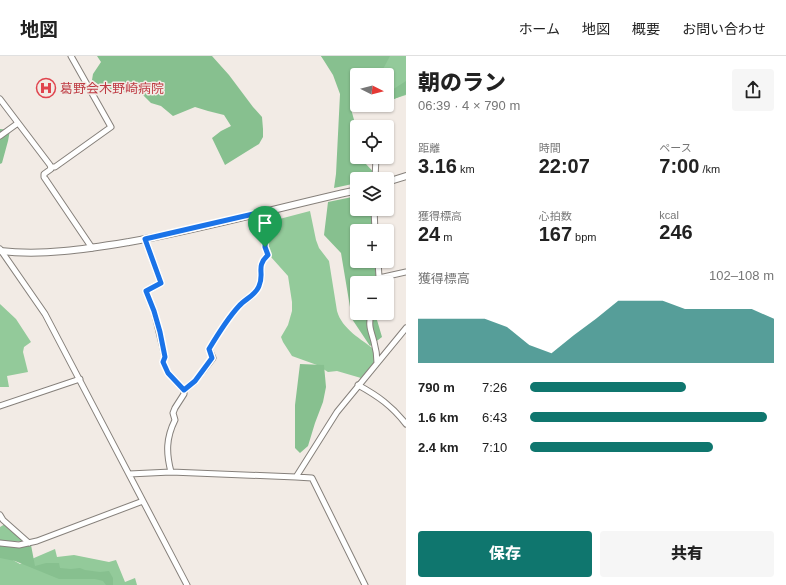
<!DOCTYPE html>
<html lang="ja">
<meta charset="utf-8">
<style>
:root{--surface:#fff;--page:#f6f6f6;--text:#222;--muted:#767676;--line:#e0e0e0;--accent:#0f766e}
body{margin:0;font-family:Arial,"Noto Sans JP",sans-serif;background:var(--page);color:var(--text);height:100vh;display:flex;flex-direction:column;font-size:15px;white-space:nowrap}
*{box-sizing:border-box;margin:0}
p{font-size:13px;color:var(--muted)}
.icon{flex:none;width:22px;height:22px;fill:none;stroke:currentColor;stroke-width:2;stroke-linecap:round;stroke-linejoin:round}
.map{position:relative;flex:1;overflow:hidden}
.drawer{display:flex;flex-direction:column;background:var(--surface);width:380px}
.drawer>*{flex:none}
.needle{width:26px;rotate:96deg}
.controls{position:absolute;left:350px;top:12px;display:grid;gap:8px}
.controls a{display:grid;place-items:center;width:44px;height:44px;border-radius:4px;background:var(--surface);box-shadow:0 1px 3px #0004;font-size:20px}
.pin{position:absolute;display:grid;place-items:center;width:34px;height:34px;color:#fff;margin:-41px -17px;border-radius:50% 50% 50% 0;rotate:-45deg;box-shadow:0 0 4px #0007}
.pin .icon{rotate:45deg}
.round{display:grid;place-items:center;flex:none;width:42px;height:42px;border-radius:4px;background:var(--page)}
.summary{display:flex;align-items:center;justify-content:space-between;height:68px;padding:0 12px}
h1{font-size:22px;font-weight:800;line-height:30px}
.stats{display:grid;grid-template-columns:repeat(3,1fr);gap:6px;height:68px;padding:4px 12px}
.stats div{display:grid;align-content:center}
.stats b{font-size:20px;font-weight:800}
.stats small{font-size:11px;font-weight:400}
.stats p{font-size:11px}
.chart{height:112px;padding:8px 12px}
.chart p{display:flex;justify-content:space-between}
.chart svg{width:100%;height:72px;margin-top:4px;fill:var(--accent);opacity:.7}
.primary-button{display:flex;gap:8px;margin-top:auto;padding:8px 12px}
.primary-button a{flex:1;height:46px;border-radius:4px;background:var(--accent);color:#fff;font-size:16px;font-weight:800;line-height:46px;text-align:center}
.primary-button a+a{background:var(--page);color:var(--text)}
ul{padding:0 12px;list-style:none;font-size:13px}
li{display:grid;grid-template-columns:64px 48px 1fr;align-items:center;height:30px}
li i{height:10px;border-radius:5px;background:var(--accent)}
header{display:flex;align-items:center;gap:24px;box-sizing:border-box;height:56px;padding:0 20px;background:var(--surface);border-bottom:1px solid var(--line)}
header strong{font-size:19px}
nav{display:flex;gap:22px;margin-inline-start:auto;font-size:14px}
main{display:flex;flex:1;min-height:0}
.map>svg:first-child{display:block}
</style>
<header>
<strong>地図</strong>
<nav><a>ホーム</a><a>地図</a><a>概要</a><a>お問い合わせ</a></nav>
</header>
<main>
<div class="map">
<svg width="406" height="529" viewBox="0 0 406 529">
<rect width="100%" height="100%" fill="#f2ebe5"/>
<!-- green -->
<path fill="#93ca9a" d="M321 0H406V39L387 45V19H357L327 7Z
M310 155 316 184 319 192 329 205 337 255C342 273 361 283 375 294V306L361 322 337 315 328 316 317 309 292 300 283 286 281 281 288 269 292 255V246L288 220 271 201 267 194 268 166Z
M0 248 16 263 31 286 24 291 23 296 28 316 7 320 9 331H0Z
M5 468 27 485 8 486 0 484V471Z
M55 493 57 501 74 499 109 506 116 504 125 526 135 522 137 529H0V497L20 508Z"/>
<!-- forest -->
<path fill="#87c08f" d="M97 0H212L229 19 253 51 262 61 263 73V81L259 88 225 109 212 82 221 75 231 70 224 59 208 55 195 51 173 60 161 50 151 47 142 38 127 37 113 33H105L92 24 93 18 101 6Z
M321 0H390L382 15 383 19H357V49H379L375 51 350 49 357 75V101H364L365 107 380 123H357V127L334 132 336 118 340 38 333 19Z
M406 25V38L387 46V34H392Z
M0 73 10 74 8 85 2 107 0 108Z
M357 140V153H374V175H357V205H375L377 227H357V257H377V264L382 281 370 290 352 263 341 197 324 179 328 146Z
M300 308 324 309 326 331 323 346 315 367 308 390 300 397 295 392V349Z
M31 489 35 510 46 507H59L60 512 71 513 80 512 85 514 100 516 109 515 113 522V529H106L103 525 95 523H59L15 505 0 502V490L21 491Z"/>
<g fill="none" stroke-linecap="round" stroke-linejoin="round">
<defs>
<path id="minor" d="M0 43 50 109 51 113 44 118V121L92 192
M0 80 18 67
M51 111H55L111 71 71 0
M375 123 376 101
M374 153 375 175
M145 183 161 227 146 235 154 255 165 301 163 306 168 317 184 334
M0 193 45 258 187 529
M379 222 406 216
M378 227 379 221 378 205
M371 257C368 271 371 274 374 286 376 293 377 300 377 307
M358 329C378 340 392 350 406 368
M0 350 80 323
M171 416C166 397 166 382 175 364L173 357 175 352 184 338V334L195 325 213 302 209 293C218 278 227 263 239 250 245 243 256 239 259 230 265 217 255 211 268 199L265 191 266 155
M129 418 171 416 296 421 337 356 406 272
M296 421 312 422 365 529
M0 459 3 464 29 487
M0 487 19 489 37 485 143 445"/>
<path id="major" d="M387 126 406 120
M0 195C44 200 86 193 129 186 206 172 281 151 357 134"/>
</defs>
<!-- minor casing -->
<use href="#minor" stroke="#86807b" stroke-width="7"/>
<!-- major casing -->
<use href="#major" stroke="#86807b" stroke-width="8"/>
<!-- minor -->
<use href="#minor" stroke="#fff" stroke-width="5"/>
<!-- major -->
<use href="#major" stroke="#fff" stroke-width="6"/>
</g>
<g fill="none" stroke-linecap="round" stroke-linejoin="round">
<defs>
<path id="route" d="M266 155 265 191 268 199C255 211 265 217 259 230 256 239 245 243 239 250 227 263 218 278 209 293L212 302 195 325 184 334 168 317 163 306 165 301 160 276 154 255 146 235 161 227 145 183Z"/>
</defs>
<!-- route casing -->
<use href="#route" stroke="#fff" stroke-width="8"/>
<!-- route -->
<use href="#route" stroke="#1a73e8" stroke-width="5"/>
</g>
<!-- icons -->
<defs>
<symbol id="hospital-ring" viewBox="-11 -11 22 22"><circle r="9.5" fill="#f2ebe5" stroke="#e0444e" stroke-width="1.5"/><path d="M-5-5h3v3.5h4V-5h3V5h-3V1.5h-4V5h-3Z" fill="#e0444e"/></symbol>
</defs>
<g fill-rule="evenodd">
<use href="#hospital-ring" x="35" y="21" width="22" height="22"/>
</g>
<g text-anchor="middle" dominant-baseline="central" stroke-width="3" stroke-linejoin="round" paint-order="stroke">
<!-- health labels -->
<g font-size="13" fill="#be3a42" stroke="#f2ebe5" text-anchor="start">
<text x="60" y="32">葛野会木野崎病院</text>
</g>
</g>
</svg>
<div class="controls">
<a><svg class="needle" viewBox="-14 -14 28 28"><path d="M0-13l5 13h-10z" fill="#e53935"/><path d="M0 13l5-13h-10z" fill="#767676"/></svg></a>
<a><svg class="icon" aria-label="locate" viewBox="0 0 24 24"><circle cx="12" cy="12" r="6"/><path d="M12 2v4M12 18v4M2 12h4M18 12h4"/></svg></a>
<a><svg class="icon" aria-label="layers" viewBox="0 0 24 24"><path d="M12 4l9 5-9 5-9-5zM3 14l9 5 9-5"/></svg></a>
<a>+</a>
<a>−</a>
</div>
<div class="pin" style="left:265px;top:191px;background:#1e9e55"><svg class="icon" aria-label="arrive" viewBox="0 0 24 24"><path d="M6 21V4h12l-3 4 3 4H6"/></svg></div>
</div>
<section class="drawer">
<div class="summary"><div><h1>朝のラン</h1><p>06:39 · 4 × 790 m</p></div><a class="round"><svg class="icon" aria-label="share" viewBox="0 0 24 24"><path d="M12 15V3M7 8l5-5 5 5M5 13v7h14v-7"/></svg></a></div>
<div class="stats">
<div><p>距離</p><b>3.16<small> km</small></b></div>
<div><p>時間</p><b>22:07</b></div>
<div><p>ペース</p><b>7:00<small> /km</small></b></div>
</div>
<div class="stats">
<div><p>獲得標高</p><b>24<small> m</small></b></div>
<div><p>心拍数</p><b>167<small> bpm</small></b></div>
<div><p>kcal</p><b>246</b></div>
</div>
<div class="chart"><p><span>獲得標高</span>102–108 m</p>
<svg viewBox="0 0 160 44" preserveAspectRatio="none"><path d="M0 44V17L10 17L20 17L30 17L40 22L50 33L60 38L70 27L80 17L90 6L100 6L110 6L120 11L130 11L140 11L150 11L160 17V44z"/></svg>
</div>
<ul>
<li><b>790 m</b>7:26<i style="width:64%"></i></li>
<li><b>1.6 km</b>6:43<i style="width:97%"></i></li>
<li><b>2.4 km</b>7:10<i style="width:75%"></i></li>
</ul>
<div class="primary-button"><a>保存</a><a>共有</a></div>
</section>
</main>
